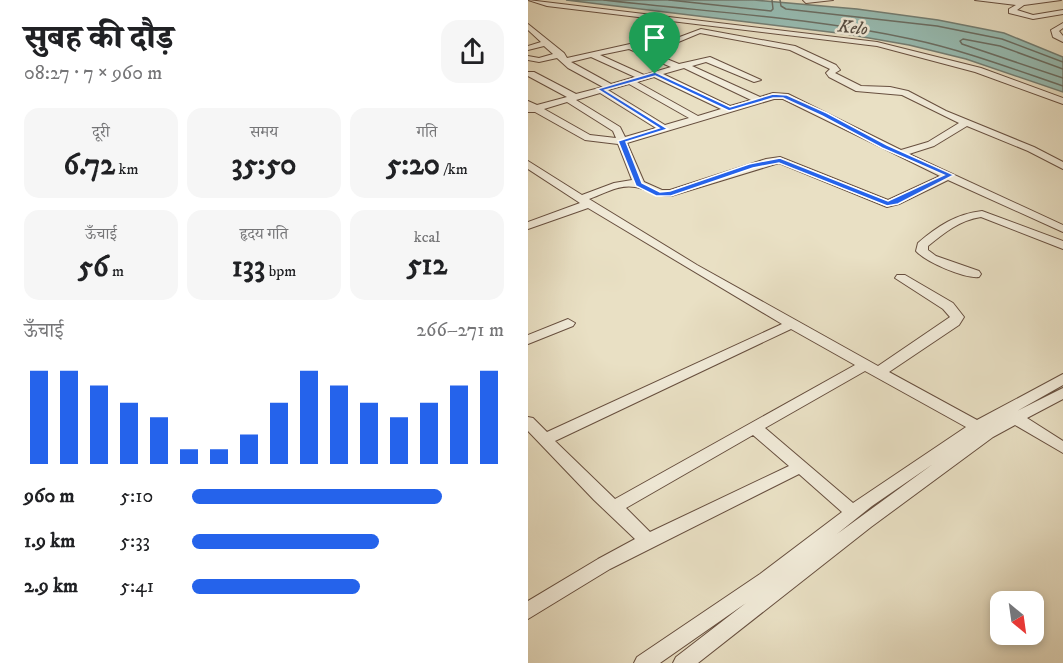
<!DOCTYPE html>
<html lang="hi">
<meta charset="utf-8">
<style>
:root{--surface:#fff;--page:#f6f6f6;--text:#202124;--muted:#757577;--accent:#2563eb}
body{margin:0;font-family:"IM FELL DW Pica","Noto Serif Devanagari",serif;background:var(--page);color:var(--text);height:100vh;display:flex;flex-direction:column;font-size:22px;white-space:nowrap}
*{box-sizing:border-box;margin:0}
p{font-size:20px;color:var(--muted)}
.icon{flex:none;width:33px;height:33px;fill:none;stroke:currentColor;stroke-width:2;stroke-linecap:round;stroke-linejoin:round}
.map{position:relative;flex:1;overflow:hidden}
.panel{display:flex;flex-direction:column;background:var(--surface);width:528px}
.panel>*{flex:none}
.needle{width:39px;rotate:151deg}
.fabs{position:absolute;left:462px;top:591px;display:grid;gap:12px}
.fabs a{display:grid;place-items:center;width:54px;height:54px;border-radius:12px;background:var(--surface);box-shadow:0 3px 9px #0003;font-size:30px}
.pin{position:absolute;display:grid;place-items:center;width:51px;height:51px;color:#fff;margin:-62px -26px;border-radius:50% 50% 50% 0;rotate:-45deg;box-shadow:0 0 6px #0007}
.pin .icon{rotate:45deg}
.round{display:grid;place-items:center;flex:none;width:63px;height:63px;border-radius:18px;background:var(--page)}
.summary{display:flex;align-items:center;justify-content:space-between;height:102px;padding:0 24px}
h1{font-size:33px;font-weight:800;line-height:45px}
.figures{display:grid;grid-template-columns:repeat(3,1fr);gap:9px;height:102px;padding:6px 24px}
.figures div{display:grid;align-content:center;border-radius:15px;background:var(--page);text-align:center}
.figures b{font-size:30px;font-weight:800}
.figures small{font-size:16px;font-weight:400}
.figures p{font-size:16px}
.chart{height:168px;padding:12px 24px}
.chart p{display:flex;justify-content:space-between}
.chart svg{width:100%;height:108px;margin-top:6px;stroke:var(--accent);stroke-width:6}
ul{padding:0 24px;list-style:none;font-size:20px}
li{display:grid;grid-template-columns:96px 72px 1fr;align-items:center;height:45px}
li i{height:15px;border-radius:8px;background:var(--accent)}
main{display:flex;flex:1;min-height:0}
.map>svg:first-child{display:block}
</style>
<main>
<section class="panel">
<div class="summary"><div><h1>सुबह की दौड़</h1><p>08:27 · 7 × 960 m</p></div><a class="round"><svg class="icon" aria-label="share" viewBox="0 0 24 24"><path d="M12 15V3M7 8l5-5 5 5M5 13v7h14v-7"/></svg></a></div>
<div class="figures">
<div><p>दूरी</p><b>6.72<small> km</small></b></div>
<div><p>समय</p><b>35:50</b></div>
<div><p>गति</p><b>5:20<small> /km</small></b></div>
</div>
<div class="figures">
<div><p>ऊँचाई</p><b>56<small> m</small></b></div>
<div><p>हृदय गति</p><b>133<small> bpm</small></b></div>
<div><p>kcal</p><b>512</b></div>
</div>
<div class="chart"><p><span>ऊँचाई</span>266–271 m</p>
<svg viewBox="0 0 160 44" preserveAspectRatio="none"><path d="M5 44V6M15 44V6M25 44V12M35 44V19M45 44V25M55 44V38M65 44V38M75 44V32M85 44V19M95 44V6M105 44V12M115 44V19M125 44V25M135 44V19M145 44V12M155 44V6"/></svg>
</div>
<ul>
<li><b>960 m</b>5:10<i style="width:80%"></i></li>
<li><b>1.9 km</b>5:33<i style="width:60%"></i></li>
<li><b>2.9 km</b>5:41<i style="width:54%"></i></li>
</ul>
</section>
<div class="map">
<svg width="535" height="663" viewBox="0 0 535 663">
<rect width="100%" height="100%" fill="#e9e0c4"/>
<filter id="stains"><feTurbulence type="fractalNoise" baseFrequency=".00333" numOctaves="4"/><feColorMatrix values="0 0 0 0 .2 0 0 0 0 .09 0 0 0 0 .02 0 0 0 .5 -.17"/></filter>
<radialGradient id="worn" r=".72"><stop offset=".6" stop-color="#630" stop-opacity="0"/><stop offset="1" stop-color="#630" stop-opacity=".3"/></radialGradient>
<!-- water -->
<path fill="#97bdb4" stroke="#737e74" stroke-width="1.5" d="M38 0H226L329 9 410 20 476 33 535 57V92L438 59 381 45 318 34Z"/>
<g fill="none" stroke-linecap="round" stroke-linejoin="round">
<!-- shore -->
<path stroke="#6a6e64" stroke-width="1.5" d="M76 0C178 12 282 17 383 39 435 50 485 69 535 86
M141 0 243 11 245 9 244 0
M252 0 253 6 258 9 409 26 474 39 535 62
M535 69 472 46 435 39 432 41 434 44 535 78"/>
<defs>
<path id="minor" d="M0 0 349 42 453 68 535 98V104L447 72 349 46 19 6Z
M275 0H305L278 3Z
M447 0H533L496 5 489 10 505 15 535 10V14L505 19 481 13V9L488 5Z
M535 23V28L531 31 535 36V42L525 37 523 30Z
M0 24 36 53 39 58 102 44 117 50 173 29 267 46 308 65 312 70 307 73 333 86 362 87 380 91 418 111 506 147 535 162V169L500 151 439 126 406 146 381 154 535 225V232L420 180 371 204 359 207 251 163 143 196C129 197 120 189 107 187 91 184 75 194 61 199L169 265 350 366 422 317 415 309 367 278 369 275H377L425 303 436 317 431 325 361 372 449 420 535 374V385L489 411 535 388V399L499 418 535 441V453L487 425 465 437 343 527 170 663H145L148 657 218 603 132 663H106L109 657 232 574 314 512 271 474 82 569 0 619V601L70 559 107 539 66 500 0 431V417L5 418 19 432 254 324 60 208 0 229V222L52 203 0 169V161L54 195 86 183 104 180 90 144 57 140 7 112H0V101L9 105 39 97 0 76V72H6L48 94 75 87 40 68 29 58 11 62 0 60V56L11 58 25 54 16 46 0 50V46L13 42 0 30ZM172 33 262 50 302 69 298 73 301 77 328 91 374 95 431 123 400 142 373 150 260 94 245 93 232 97 164 66 178 62 226 82 233 80 182 57 151 64 124 53ZM101 49 143 67 116 75 72 55ZM63 57 107 77 83 84 43 62ZM156 68 223 100 202 106 135 74ZM126 77 193 109 170 116 109 82ZM101 84 161 118 137 125 80 90ZM72 93 128 128 97 137 92 127 48 100ZM246 99H255L412 176 360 200 252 157 238 159 142 190H134L116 182 99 143ZM39 102 85 131 88 138 62 135 16 109ZM263 329 327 365 87 499 27 441ZM337 371 438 427 325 503 237 428ZM225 435 261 466 122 532 98 508ZM405 464 309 534 344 506Z
M454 211 535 241V249L453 217C432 220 416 233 400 246V250L408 256 451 271 453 274 451 277C437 279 398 262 388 251L390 243C410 226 428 214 454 211Z
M40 319 47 323 45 326 0 344V335Z"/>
</defs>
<!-- minor casing -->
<use href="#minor" stroke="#674f3f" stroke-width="2"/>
<!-- minor -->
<use href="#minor" fill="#f1ebd9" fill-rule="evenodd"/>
</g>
<!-- route -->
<path fill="#2563eb" stroke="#fff" stroke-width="1.5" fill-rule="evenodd" d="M127 72 202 107 245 94 259 95 299 113 359 145 426 175 370 204 359 206 251 163 225 168 143 196H128L108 186 90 141 131 128 69 89ZM127 76 201 111 245 98H255L294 116 354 148 416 175 360 201 252 158 221 164 142 191 132 192 114 183 98 142 140 129 77 90Z"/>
<g text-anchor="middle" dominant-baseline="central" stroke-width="5" stroke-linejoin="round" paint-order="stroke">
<!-- far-water labels -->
<g font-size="18" font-style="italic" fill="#574e43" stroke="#f1ebd9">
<text transform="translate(325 28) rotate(7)">Kelo</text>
</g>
</g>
<rect width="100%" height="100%" filter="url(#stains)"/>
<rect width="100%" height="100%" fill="url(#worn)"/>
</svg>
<div class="fabs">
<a><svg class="needle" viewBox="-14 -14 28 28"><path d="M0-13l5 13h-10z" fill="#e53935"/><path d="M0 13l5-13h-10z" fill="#757577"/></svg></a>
</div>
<div class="pin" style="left:127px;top:74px;background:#1e9e55"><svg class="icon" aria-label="arrive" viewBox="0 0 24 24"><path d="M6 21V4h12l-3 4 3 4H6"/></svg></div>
</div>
</main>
